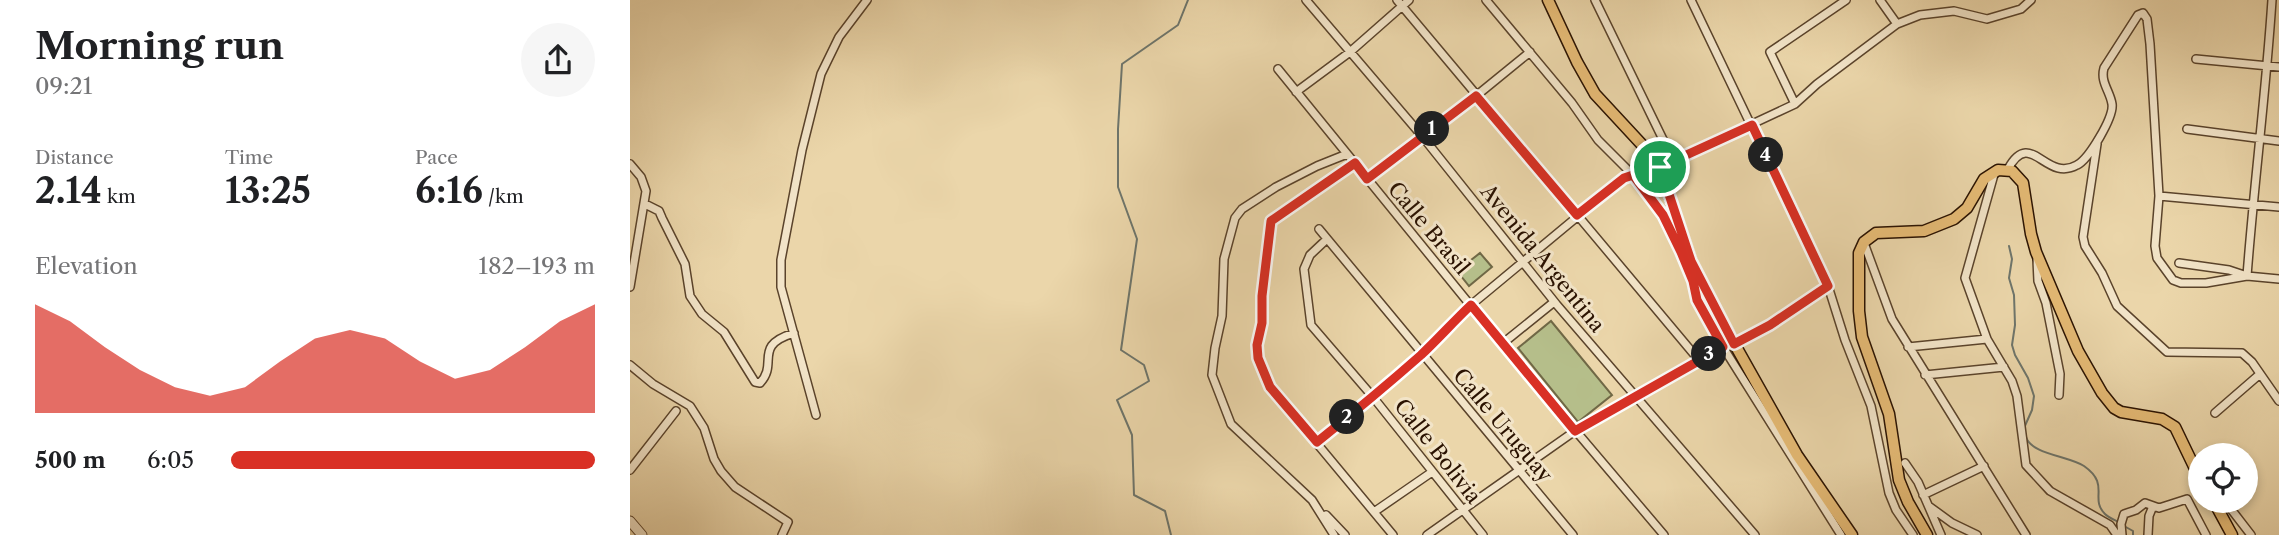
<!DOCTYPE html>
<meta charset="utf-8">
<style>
:root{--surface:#fff;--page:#f6f6f6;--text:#202124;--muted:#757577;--accent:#d93025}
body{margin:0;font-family:"Libre Caslon Text",serif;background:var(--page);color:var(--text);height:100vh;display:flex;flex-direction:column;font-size:26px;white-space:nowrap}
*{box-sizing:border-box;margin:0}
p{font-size:23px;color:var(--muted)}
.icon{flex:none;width:38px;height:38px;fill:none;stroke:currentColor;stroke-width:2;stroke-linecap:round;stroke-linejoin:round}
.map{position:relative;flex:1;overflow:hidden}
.drawer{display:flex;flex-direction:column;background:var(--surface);width:630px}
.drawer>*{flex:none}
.fabs{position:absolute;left:1558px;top:443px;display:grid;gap:14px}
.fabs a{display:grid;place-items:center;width:70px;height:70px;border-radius:50%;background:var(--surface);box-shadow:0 4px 10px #0003;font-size:35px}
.pin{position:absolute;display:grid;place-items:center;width:60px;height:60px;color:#fff;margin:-30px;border:4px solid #fff;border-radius:50%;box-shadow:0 2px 7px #0007}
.km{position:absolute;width:35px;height:35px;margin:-18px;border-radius:50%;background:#222;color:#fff;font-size:19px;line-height:35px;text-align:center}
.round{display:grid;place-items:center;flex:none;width:74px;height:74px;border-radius:37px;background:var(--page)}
.headline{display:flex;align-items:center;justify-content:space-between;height:119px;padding:0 35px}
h1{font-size:38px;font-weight:700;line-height:52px}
.metrics{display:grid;grid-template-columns:repeat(3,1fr);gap:10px;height:119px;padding:7px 35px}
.metrics div{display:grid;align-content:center}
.metrics b{font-size:35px;font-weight:700}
.metrics small{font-size:19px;font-weight:400}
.metrics p{font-size:19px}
.chart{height:196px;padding:14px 35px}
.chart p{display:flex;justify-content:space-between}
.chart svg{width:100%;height:126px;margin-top:7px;fill:var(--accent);opacity:.7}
ul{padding:0 35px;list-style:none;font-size:23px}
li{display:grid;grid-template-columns:112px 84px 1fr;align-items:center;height:52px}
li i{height:18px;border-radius:9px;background:var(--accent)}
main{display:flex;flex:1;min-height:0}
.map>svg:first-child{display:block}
</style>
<main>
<section class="drawer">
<div class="headline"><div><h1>Morning run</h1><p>09:21</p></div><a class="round"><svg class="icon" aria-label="share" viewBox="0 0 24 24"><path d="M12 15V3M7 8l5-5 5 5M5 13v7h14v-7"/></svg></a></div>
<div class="metrics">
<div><p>Distance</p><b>2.14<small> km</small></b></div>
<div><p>Time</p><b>13:25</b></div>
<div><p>Pace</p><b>6:16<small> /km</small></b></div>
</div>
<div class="chart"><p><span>Elevation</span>182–193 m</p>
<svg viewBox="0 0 160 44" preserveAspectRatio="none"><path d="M0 44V6L10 12L20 21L30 29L40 35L50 38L60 35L70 26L80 18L90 15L100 18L110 26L120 32L130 29L140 21L150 12L160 6V44z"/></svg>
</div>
<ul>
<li><b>500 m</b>6:05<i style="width:100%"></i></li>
</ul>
</section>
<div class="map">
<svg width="1649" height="535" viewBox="0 0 1649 535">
<rect width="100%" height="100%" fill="#ebd6aa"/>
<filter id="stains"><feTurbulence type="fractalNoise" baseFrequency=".00286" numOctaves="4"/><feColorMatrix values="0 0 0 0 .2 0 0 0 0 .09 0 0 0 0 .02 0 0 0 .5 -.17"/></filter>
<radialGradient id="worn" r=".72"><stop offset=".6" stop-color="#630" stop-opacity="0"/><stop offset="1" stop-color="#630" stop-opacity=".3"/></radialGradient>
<!-- green -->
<path fill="#b5be8a" stroke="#706846" stroke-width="2" d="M850 253 862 267 839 286 827 271Z
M921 321 982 395 948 422 888 348Z"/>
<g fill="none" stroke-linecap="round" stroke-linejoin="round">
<!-- stream -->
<path stroke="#6e756b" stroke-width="2" d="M1379 246 1382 259 1379 278 1384 295 1385 325 1382 345 1385 355 1398 378 1404 396 1402 410 1394 428
M1396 437C1401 454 1438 456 1454 466 1481 485 1459 498 1475 514 1479 518 1485 520 1490 523
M1494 526 1503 531V535
M541 535 535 511 504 495 502 435 487 400 519 381 514 365 491 350 507 239 488 187V129L492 64 548 25 558 0"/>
<defs>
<path id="minor" d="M676 0 792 136 927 305 1125 535
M767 0 1068 359
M856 0 942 103 968 140 1003 175 1033 216 1051 252 1058 258
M965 0 1043 160
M1061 0 1198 286 1215 340 1241 406 1259 493 1266 510 1283 535
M1250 0 1267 24
M1566 59 1649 67
M648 69 872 344 1034 535
M666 92 720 52 779 0
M1165 104 1140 52 1216 0
M1557 129 1649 141
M1467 144 1453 237 1455 246 1472 273 1487 306 1537 352 1612 353 1622 362 1649 401
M725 163 641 221 632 296V322L627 345 628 358 640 387 763 535
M0 164 11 177 16 191 0 287
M1030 167 1165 104 1187 84 1267 24 1290 15 1324 11 1357 19 1391 9 1401 0
M1378 169C1401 127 1415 183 1447 165 1459 159 1484 117 1482 104 1480 91 1470 82 1474 68L1508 15 1513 13 1517 19 1520 44 1529 196 1525 246 1527 258 1543 280 1551 283H1576L1617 276
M1365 171 1335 278 1357 339 1382 381 1387 396 1396 465 1420 491 1480 525 1487 535
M736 179 846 96 900 52
M1529 196 1649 207
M15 204 29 211 32 218 55 264 60 296 72 314 94 332 125 382 130 383C149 363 122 346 164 333
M689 229 943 535
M697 239 680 255 674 269 681 325 743 397 853 535
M1234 243 1262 319 1396 535
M1051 254 1063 281 1067 300 1093 347 1211 535
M1407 260 1408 281 1416 303 1430 374 1429 395
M1549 263 1599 270 1617 276 1649 279
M1617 276C1624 184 1636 92 1642 0
M872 344 924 302
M1104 344 1140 325 1198 286
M1278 347 1357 339
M0 365 23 384 60 406 74 428 84 459 91 471 105 487 158 522 152 535
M1295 375 1374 367
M1585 413 1630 374
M186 415 151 287V260L172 150 191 74 209 37 237 0
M687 442 743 397 762 378 791 355 841 305 994 178 1003 175
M1275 463 1288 482 1311 535
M0 470 46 411
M1293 495 1354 466
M1594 500 1621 535
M1300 507 1322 523 1347 535
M744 512 802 472
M696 515 715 535
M704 535 682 500 601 424 582 375 585 348 592 316 594 259 605 218 612 209 646 187 687 166 717 154
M797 535 945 431 1093 347
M1492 535 1491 524 1494 514 1506 510 1515 503 1529 508 1557 499 1576 535
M1518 535 1519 516 1523 506"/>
<path id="tertiary" d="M0 521 12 535"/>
<path id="primary" d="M918 0 947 62 965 94 1028 162 1061 261 1073 288 1167 455 1222 535
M1583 500 1602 535
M1297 535 1278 502 1269 480 1259 414 1232 337 1229 311V253L1234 242 1246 233 1294 231 1324 219 1337 208 1354 179 1368 170 1382 171 1393 183 1401 234 1406 252 1448 351 1472 393 1484 408 1491 412 1532 419 1545 427 1570 479"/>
</defs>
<!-- minor casing -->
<use href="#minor" stroke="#5a432b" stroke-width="10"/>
<!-- tertiary casing -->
<use href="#tertiary" stroke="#5a432b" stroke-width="11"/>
<!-- primary casing -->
<use href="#primary" stroke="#2a1201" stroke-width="13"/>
<!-- minor -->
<use href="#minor" stroke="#f2e4c8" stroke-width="7"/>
<!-- tertiary -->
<use href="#tertiary" stroke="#f2e4c8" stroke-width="9"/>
<!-- primary -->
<use href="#primary" stroke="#e6bb75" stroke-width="10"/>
</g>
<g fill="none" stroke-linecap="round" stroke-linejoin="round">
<defs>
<path id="route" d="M1030 167 1061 261 1051 252 1033 215 1003 175 994 178 947 215 846 96 737 179 725 163 641 221 632 296V323L627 345 628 358 640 387 687 442C722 414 757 385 791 355 808 339 824 321 841 305L945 431 1093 347 1067 300 1063 281 1051 252 1061 261 1104 344 1140 325 1198 286 1122 125 1030 167"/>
</defs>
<!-- route casing -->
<use href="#route" stroke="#fff" stroke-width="14"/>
<!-- route -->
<use href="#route" stroke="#d93025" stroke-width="9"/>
</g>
<g text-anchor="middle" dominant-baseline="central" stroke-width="6" stroke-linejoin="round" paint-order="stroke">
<!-- street labels -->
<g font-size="21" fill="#2a1201" stroke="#f2e4c8">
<text transform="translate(799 228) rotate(50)">Calle Brasil</text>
<text transform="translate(913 258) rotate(51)">Avenida Argentina</text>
<text transform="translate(873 425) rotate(50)">Calle Uruguay</text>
<text transform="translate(808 451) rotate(52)">Calle Bolivia</text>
</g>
</g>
<rect width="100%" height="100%" filter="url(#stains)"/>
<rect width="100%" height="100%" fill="url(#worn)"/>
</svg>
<div class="fabs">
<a><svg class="icon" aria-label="locate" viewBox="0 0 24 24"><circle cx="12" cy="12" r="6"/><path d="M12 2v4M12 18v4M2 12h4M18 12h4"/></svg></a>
</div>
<div class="pin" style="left:1030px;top:167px;background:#1e9e55"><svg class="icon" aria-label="arrive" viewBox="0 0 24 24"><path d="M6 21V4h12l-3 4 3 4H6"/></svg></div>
<b class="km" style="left:802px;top:129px">1</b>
<b class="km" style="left:717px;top:417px">2</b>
<b class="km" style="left:1079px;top:354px">3</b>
<b class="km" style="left:1136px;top:155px">4</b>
</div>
</main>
